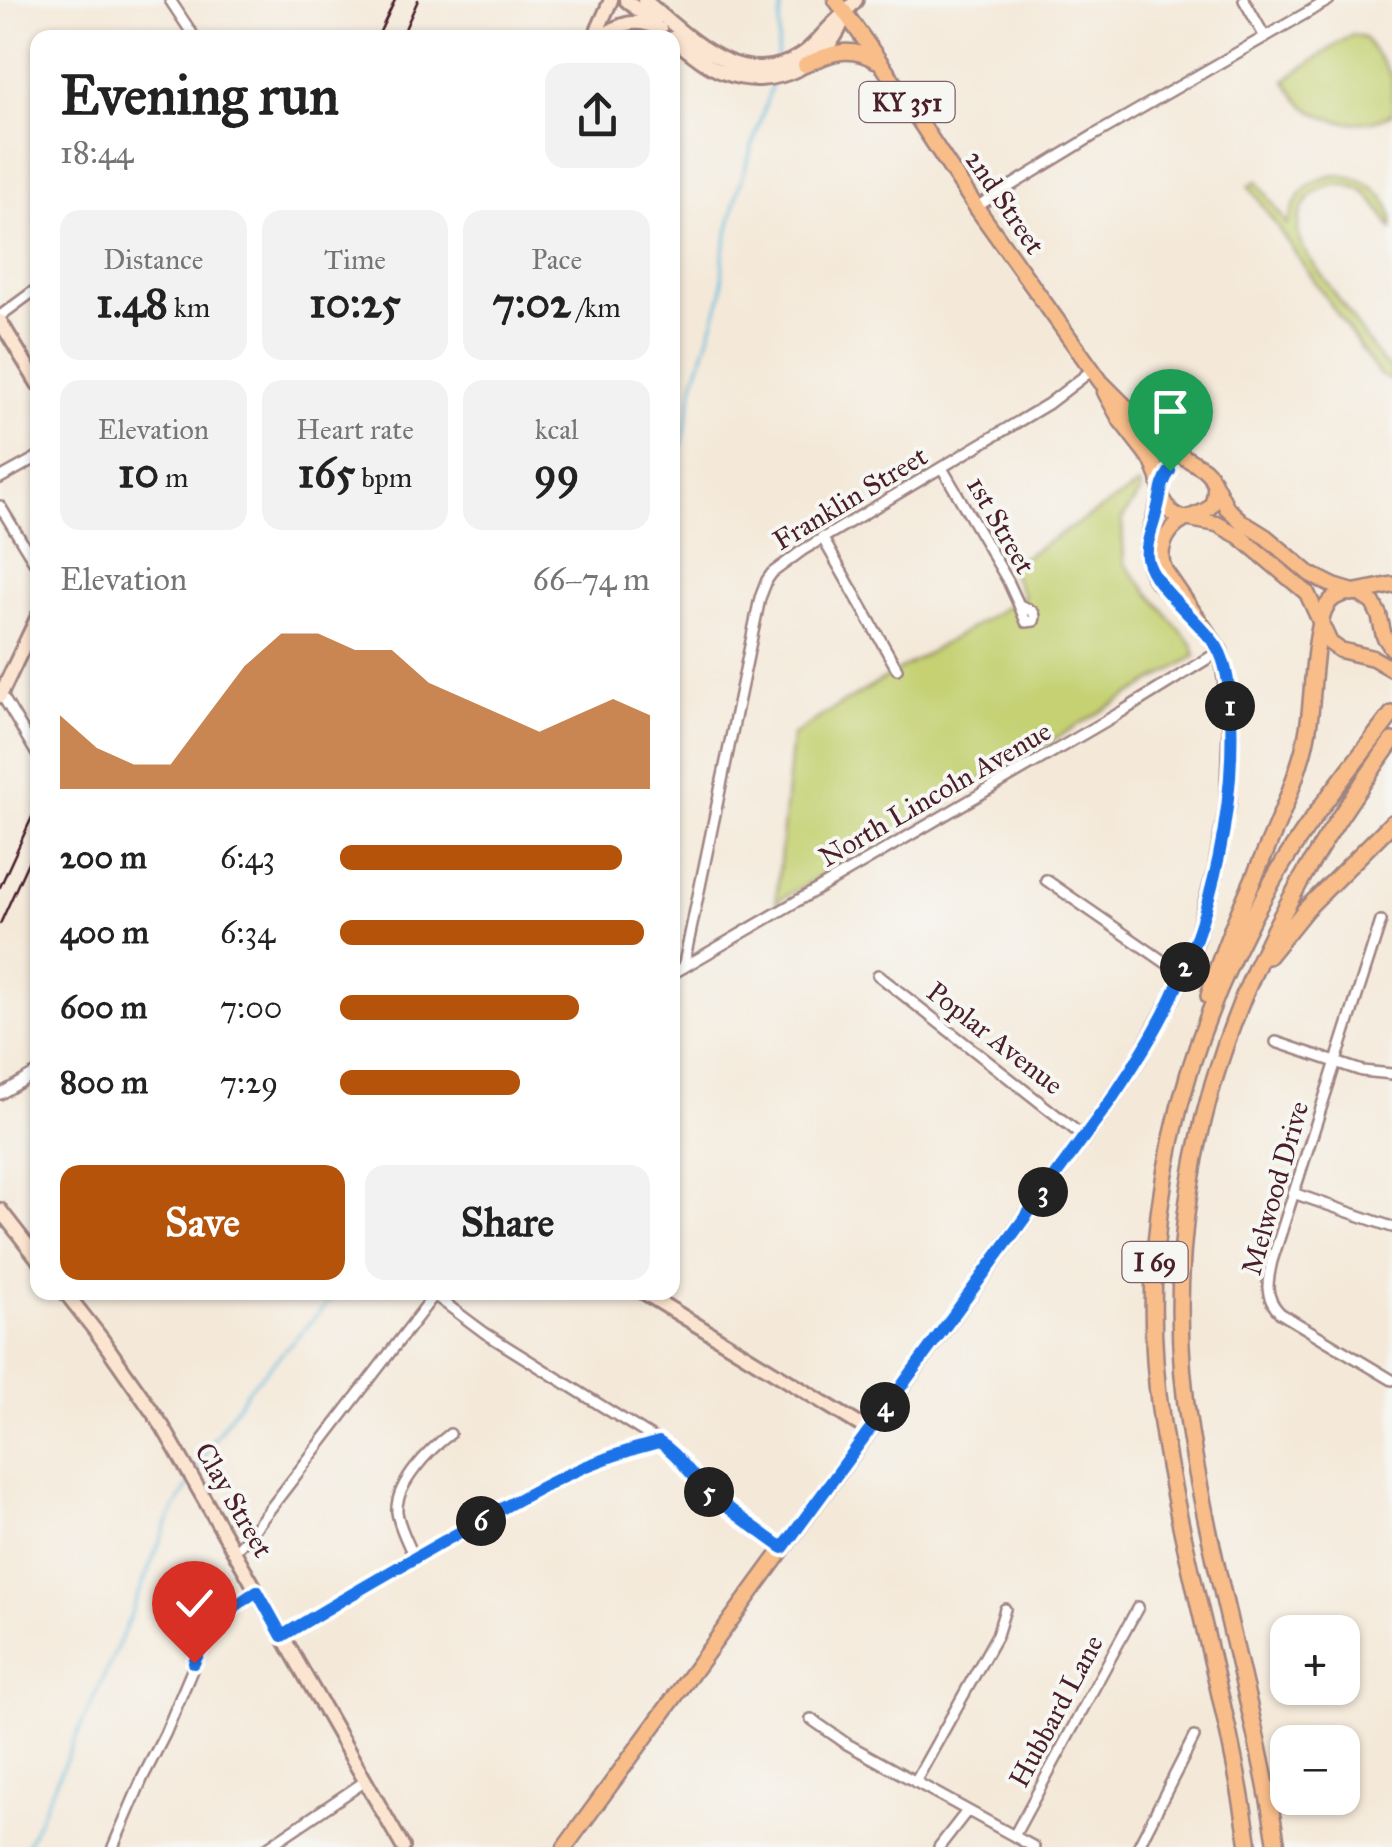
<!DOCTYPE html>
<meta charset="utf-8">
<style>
:root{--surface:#fff;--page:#f2f2f2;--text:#222;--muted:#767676;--accent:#b45309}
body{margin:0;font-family:"IM FELL Great Primer",serif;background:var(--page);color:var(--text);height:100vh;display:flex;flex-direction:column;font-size:38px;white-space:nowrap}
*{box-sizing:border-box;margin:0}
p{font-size:32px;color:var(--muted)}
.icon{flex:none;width:55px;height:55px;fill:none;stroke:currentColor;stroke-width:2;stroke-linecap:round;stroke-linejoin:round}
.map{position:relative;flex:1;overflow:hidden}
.sheet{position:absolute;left:30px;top:30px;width:650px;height:1270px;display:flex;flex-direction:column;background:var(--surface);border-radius:20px;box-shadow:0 2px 8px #0004}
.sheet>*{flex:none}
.buttons{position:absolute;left:1270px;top:1615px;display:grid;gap:20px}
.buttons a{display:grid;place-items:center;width:90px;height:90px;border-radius:20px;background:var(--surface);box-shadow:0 2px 8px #0004;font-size:50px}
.pin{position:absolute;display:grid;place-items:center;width:85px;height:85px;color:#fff;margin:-102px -42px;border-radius:50% 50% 50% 0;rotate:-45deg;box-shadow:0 0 10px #0007}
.pin .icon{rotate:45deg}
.km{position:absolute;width:50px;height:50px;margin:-25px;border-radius:50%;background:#222;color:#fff;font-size:28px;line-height:50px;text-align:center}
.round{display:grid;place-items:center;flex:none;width:105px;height:105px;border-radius:20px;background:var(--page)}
.overview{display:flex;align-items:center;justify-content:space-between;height:170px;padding:0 30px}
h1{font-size:55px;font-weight:700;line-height:75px}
.figures{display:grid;grid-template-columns:repeat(3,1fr);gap:15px;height:170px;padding:10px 30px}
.figures div{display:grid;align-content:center;border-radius:20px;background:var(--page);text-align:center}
.figures b{font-size:42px;font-weight:700}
.figures small{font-size:28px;font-weight:400}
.figures p{font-size:28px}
.chart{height:280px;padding:20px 30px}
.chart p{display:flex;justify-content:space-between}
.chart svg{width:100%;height:180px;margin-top:10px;fill:var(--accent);opacity:.7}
.button{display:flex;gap:20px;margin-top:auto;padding:20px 30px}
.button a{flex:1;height:115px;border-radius:20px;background:var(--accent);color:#fff;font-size:40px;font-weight:700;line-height:115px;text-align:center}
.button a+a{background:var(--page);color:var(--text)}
ul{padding:0 30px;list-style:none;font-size:32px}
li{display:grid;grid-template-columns:160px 120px 1fr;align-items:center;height:75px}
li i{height:25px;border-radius:12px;background:var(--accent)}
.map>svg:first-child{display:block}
</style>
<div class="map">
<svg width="1392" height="1847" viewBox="0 0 1392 1847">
<rect width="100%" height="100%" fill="#f6f6f2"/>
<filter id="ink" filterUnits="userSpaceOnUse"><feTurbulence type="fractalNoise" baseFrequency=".01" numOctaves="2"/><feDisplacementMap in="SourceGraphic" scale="20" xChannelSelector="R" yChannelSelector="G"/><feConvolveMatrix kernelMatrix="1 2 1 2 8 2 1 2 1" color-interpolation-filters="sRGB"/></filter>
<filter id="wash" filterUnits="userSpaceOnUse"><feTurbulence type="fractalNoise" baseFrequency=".0048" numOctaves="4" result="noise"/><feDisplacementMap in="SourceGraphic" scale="40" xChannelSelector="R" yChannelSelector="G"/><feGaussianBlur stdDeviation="2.25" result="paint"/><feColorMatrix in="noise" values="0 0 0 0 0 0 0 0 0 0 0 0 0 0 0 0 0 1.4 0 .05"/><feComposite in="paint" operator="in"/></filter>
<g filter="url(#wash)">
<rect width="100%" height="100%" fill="#f4e9d9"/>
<!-- green -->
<path fill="#c5d173" stroke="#88784f" stroke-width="2.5" d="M1352 34 1364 37 1392 76V114C1365 128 1330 125 1305 106 1297 100 1291 89 1285 80Z
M1336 175C1358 176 1383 188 1391 212 1392 214 1392 227 1392 229 1383 216 1373 195 1357 188 1324 174 1292 204 1299 237 1302 251 1315 265 1323 277 1343 305 1362 333 1381 361L1392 370V382L1380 375 1373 366 1249 186 1257 181 1287 224C1295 198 1307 179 1336 175Z
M1139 485 1141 491 1122 519 1124 563 1192 644 1196 656 776 902 792 736 825 714 1024 596 1008 567Z"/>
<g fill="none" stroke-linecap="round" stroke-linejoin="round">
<!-- stream -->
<path stroke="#5cb9da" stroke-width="2.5" d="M777 58 782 0
M672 495 694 384 722 294 723 254 738 191 773 81
M196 1471 210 1445 248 1390 338 1292
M26 1847 120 1641 169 1519 190 1482"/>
</g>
</g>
<g filter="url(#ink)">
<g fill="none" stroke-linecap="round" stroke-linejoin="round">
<defs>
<path id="street" d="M170 0 195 38
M1244 0 1265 37
M976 207 1096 134 1329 0
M0 316 38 288
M942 468 1008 581 1019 605
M0 478 38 457
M0 506 38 568
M822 537 897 669
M1019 605C1027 608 1038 611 1034 621L1026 622Z
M0 692 38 756
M1046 880 1182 974
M1381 921 1272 1261C1267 1282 1264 1297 1280 1313L1392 1380
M683 968 760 598 767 580 772 573 803 550 1048 404 1091 371
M672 974 1123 711 1220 651
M878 975 1084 1137
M1276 1042 1362 1071 1392 1074
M0 1094 38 1072
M1293 1193 1392 1227
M434 1295 485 1333 669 1448 713 1495 783 1548
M234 1552 250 1535 435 1294
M414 1557C408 1543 399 1527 397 1512 395 1484 430 1449 450 1434
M282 1636C342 1600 402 1565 462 1531 528 1493 584 1460 659 1442
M811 1719 847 1744 1034 1847
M915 1782 997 1635 1005 1609
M1014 1836 1138 1607
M113 1847 143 1777 165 1734 206 1637 227 1611 257 1591
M268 1847 364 1782
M939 1847 967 1811
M1138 1847 1194 1737"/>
<path id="secondary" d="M626 0 655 24
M644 0C687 35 741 95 801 55 812 48 819 38 829 28 838 18 848 11 856 0
M594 38 611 0
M599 38C621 23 636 17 660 29
M672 38C689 51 705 66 725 73 773 92 832 63 845 14
M0 321 38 384
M0 696 38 616
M0 1210 38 1259
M65 1292 101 1338 163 1427 403 1847
M643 1292 868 1430"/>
<path id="primary" d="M836 0 883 66 976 207 1101 382 1164 445 1204 469 1210 475 1227 508 1242 522 1266 537 1310 574 1334 586 1360 594 1373 603 1379 615 1384 636 1392 648
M805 65C830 53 849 45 875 60
M1105 392 1121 421 1152 461 1159 478 1162 498 1171 512 1179 517 1217 524 1239 536 1307 593 1330 643 1340 650 1373 658 1392 669
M1161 495C1154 523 1137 555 1157 581 1164 589 1173 597 1180 604
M1321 623C1323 606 1332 594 1350 593
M565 1847 1111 1100 1140 1056 1172 998 1196 940 1216 869 1228 803 1231 714 1223 662 1220 651 1165 571C1156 553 1165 530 1184 520 1203 510 1215 514 1215 487"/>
<path id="highway" d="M1351 593 1392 585
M1268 956 1306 909 1392 823
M1209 996C1232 912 1279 836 1303 752 1315 708 1310 666 1321 623
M1249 1847C1229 1702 1182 1562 1161 1417 1134 1229 1179 1044 1273 880 1307 821 1351 768 1392 714
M1277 1847C1255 1707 1212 1572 1190 1432 1160 1247 1200 1063 1290 900 1320 844 1356 792 1392 741"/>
</defs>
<!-- street casing -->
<use href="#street" stroke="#9f8482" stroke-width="14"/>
<!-- secondary casing -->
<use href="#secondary" stroke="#9f8482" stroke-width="18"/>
<!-- primary casing -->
<use href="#primary" stroke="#9f8482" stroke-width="19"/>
<!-- highway casing -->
<use href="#highway" stroke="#9f8482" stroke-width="20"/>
<!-- street -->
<use href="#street" stroke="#fff" stroke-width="9"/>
<!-- secondary -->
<use href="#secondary" stroke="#fce5d0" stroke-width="12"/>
<!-- primary -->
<use href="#primary" stroke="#f8bd89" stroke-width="14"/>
<!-- highway -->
<use href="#highway" stroke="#f8bd89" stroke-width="15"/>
<!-- rail -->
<path stroke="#4a1f2b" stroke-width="2.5" d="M377 38 395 0
M401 38 418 0
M0 887 38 804
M0 924 38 840"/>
</g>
</g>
<g fill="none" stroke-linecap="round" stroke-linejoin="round" filter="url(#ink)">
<defs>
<path id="route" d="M194 1663C212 1623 221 1615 257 1591L282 1636C341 1600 402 1565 462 1531 529 1493 583 1461 659 1442 677 1453 685 1468 699 1482 724 1507 754 1527 783 1548L1111 1100C1133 1067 1156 1032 1173 995 1213 908 1235 811 1231 714 1230 694 1228 665 1217 647 1200 620 1152 587 1147 558 1145 543 1153 528 1156 514 1161 499 1160 484 1170 471"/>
</defs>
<!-- route casing -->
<use href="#route" stroke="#fff" stroke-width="20"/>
<!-- route -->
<use href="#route" stroke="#1a73e8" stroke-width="12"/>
</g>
<g text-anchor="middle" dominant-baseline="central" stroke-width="8" stroke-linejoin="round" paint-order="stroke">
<!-- shield labels -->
<g fill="#f6f6f2" stroke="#7e6067" stroke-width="2.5">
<rect x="859.5" y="82" width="95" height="40" rx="8"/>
<rect x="1122.5" y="1242" width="65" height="40" rx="8"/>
</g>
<g font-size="25" font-weight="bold" fill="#4a1f2b">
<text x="907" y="102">KY 351</text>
<text x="1155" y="1262">I 69</text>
</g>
<!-- street labels -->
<g font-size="28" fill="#4a1f2b" stroke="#f6f6f2">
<text transform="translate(1005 202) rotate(56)">2nd Street</text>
<text transform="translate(850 498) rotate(-31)">Franklin Street</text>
<text transform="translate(1001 525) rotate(60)">1st Street</text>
<text transform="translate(935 794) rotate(-30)">North Lincoln Avenue</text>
<text transform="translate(995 1038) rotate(38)">Poplar Avenue</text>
<text transform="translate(1275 1188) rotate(-74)">Melwood Drive</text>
<text transform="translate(234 1500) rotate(60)">Clay Street</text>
<text transform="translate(1056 1711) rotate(-62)">Hubbard Lane</text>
</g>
</g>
</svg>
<div class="buttons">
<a>+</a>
<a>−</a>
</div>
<div class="pin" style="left:1170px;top:471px;background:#1e9e55"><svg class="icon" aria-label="arrive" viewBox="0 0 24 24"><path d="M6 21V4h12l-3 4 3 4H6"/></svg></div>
<div class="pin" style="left:194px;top:1663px;background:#d93025"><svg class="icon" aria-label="check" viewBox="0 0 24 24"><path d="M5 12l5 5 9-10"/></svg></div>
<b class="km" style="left:1230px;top:706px">1</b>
<b class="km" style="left:1185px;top:967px">2</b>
<b class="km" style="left:1043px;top:1192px">3</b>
<b class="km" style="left:885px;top:1407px">4</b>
<b class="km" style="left:709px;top:1492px">5</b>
<b class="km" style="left:481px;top:1521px">6</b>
<section class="sheet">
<div class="overview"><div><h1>Evening run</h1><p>18:44</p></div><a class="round"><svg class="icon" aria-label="share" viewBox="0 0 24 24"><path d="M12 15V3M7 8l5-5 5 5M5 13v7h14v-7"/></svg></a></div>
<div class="figures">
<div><p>Distance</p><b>1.48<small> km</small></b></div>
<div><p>Time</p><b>10:25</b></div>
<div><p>Pace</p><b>7:02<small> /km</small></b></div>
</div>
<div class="figures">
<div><p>Elevation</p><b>10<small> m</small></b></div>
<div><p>Heart rate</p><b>165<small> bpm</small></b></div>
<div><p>kcal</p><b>99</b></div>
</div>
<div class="chart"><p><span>Elevation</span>66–74 m</p>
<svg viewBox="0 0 160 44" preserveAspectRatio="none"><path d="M0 44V26L10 34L20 38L30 38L40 26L50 14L60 6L70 6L80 10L90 10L100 18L110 22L120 26L130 30L140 26L150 22L160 26V44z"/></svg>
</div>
<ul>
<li><b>200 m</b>6:43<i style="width:91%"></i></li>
<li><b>400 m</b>6:34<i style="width:98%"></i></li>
<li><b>600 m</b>7:00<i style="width:77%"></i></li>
<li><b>800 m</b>7:29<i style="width:58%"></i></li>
</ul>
<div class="button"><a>Save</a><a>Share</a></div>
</section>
</div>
